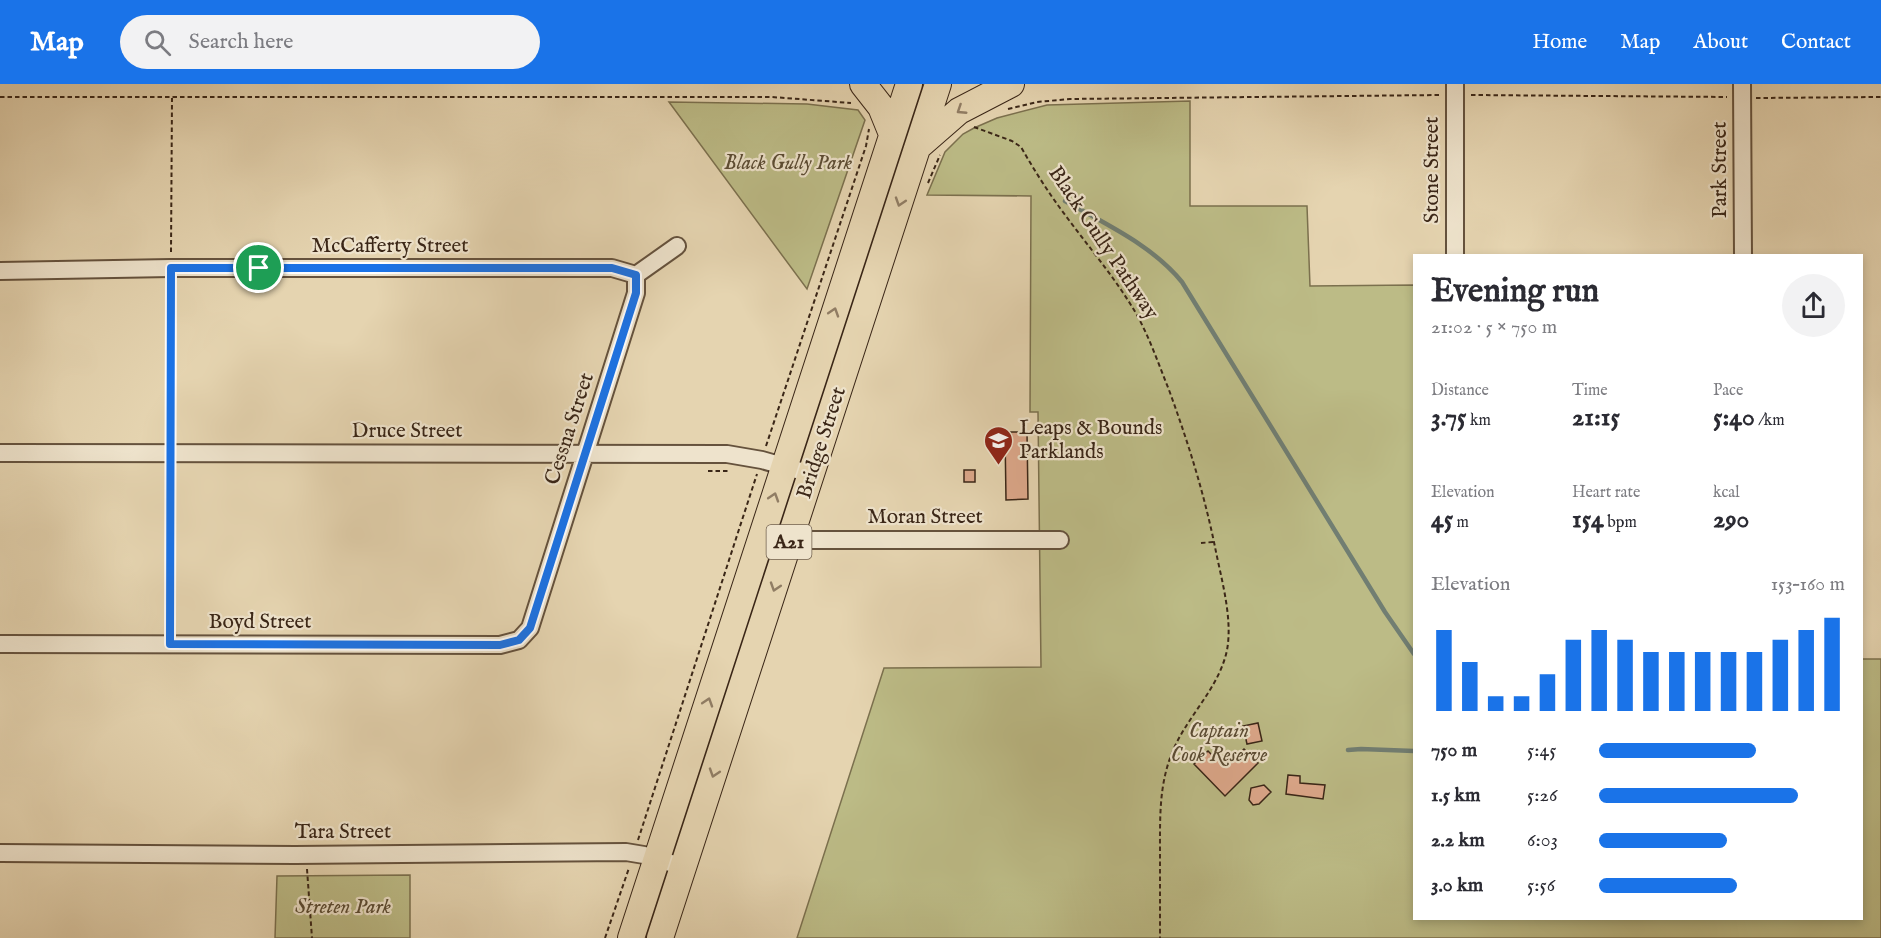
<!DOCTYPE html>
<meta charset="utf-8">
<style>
:root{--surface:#fff;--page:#f2f2f3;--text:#2b2b33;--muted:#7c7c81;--accent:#1a73e8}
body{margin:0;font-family:"IM FELL English",serif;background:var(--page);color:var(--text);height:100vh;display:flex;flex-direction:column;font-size:22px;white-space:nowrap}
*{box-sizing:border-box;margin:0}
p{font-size:20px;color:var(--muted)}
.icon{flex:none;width:33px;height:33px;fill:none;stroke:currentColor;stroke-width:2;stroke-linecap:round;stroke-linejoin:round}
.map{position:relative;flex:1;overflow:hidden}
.drawer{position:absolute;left:1413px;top:170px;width:450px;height:666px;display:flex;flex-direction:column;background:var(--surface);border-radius:0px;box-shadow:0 3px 9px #0003}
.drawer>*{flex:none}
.pin{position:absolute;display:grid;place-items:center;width:51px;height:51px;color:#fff;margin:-26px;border:3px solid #fff;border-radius:50%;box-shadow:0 2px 6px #0007}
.round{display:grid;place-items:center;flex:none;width:63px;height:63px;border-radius:32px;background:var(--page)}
.head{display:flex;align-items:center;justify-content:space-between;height:102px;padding:0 18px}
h1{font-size:33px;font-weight:800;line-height:45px}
.stats{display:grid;grid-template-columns:repeat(3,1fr);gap:9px;height:102px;padding:6px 18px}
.stats div{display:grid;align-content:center}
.stats b{font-size:26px;font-weight:800}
.stats small{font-size:16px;font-weight:400}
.stats p{font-size:16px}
.chart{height:168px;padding:12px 18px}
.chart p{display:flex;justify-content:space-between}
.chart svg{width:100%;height:108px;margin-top:6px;stroke:var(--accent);stroke-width:6}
ul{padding:0 18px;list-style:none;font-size:20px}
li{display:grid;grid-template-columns:96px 72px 1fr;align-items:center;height:45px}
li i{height:15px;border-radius:8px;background:var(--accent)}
header{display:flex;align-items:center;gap:36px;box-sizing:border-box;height:84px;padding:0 30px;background:var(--accent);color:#fff}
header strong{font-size:28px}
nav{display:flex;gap:33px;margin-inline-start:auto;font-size:21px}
.search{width:420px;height:54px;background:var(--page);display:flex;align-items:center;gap:15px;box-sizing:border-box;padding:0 21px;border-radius:33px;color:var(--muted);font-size:22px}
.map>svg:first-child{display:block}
</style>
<header>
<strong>Map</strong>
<div class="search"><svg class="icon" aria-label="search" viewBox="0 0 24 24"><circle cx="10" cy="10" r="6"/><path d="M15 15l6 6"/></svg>Search here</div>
<nav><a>Home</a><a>Map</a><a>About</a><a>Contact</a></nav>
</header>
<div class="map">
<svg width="1881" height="854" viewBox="0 0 1881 854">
<rect width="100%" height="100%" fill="#e5d4b0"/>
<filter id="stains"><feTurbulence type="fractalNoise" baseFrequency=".00333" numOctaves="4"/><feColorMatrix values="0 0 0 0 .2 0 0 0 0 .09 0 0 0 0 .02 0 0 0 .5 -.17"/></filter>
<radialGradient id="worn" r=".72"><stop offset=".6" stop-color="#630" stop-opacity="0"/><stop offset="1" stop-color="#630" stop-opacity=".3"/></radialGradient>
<!-- green -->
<path fill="#bcbb86" stroke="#7b704e" stroke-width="1.5" d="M1190 17V122H1307L1310 202 1414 201V834H1862V575H1881V854H797L884 584 1041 583 1038 328H1030L1031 112 927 111 945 68 963 50 974 44 997 34 1047 21Z
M669 18 807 20 858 26 865 36 807 205Z
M410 791V854H275L277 792Z"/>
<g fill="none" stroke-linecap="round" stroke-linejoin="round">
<!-- stream -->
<path stroke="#717e72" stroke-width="4.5" d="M1065 117C1105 140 1152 161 1182 198L1385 528 1414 570
M1348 666 1361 665 1414 667"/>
</g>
<!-- building -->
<path fill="#dda88b" stroke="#3a2617" stroke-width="1.5" d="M1005 348H1027L1028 415 1006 416Z
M964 386H975V398H964Z
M1258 639 1262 657 1247 660 1243 642Z
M1244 665 1258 679 1225 712 1194 680 1208 667 1214 673 1218 670 1228 681Z
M1288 691 1300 692V699L1325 701 1323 715 1286 710Z
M1264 701 1271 708 1259 720 1253 721 1249 716 1251 704Z"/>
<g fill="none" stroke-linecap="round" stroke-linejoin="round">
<defs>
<path id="minor" d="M1455 0V171
M1742 0 1743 171
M0 187 171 184H612L636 191
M636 191 677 162
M0 369 727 370 762 376 811 390
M790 456H1060
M0 560 500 561 519 556 530 544 636 209V191
M0 769 295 771 626 768 644 771 684 783"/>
<path id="highway" d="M863 0 881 23 892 50
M920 61 959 27 1011 0
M631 854 909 0
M660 854 938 0"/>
</defs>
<!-- minor casing -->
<use href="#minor" stroke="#65523d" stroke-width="20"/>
<!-- highway casing -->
<use href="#highway" stroke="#3a2617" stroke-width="28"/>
<!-- path -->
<path stroke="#3a2617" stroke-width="2" stroke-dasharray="4.5 3" stroke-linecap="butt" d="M1471 11 1727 13
M0 13H772L851 19
M1756 14 1881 13
M1008 25 1037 18 1070 15 1439 11
M974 43 1012 57 1021 63C1033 84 1046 105 1060 124 1086 160 1115 193 1137 231 1150 255 1159 281 1169 306 1188 358 1204 409 1215 463 1221 494 1233 534 1227 566 1219 605 1186 633 1172 669 1159 701 1160 734 1160 768 1160 797 1160 825 1160 854
M928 99 940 71
M171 168 172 14
M171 200V354
M766 362 866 62 869 45
M708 387H729
M1201 459 1213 458
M170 546 171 383
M638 756 757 390
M307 785 312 854
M605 854 629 784"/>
<!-- minor -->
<use href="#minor" stroke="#eee3cc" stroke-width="16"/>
<!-- highway -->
<use href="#highway" stroke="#e5d4b0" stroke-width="26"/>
</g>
<!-- one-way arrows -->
<defs><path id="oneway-chevron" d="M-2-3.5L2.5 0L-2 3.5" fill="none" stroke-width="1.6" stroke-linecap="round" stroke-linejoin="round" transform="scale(1.5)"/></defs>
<g stroke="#907d64">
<use href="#oneway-chevron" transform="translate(961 26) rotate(147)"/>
<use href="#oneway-chevron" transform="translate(900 118) rotate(108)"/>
<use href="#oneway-chevron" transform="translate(834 228) rotate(-72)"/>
<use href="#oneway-chevron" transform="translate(774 413) rotate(-72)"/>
<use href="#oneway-chevron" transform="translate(775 503) rotate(108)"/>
<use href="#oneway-chevron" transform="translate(708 618) rotate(-72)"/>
<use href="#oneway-chevron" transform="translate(714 689) rotate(108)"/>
</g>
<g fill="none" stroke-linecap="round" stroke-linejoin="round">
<defs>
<path id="route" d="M171 184H612L636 191V209L530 544 519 556 500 561 170 560Z"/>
</defs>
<!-- route casing -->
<use href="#route" stroke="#fff" stroke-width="12"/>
<!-- route -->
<use href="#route" stroke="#1a73e8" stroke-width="8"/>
</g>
<!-- icons -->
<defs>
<symbol id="school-pin" viewBox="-11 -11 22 30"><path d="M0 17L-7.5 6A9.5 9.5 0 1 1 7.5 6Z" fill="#8f2418" stroke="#eee3cc"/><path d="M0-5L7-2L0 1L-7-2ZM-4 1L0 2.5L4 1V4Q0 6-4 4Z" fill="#fff"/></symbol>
</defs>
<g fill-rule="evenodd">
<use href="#school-pin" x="982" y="340" width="33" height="45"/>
</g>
<g text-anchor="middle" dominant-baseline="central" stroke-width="4.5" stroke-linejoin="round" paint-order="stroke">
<!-- shield labels -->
<rect fill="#eee3cc" stroke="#705f4d" stroke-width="1.5" x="766.5" y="441" width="45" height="34" rx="4.5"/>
<g font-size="20" font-weight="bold" fill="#3a2617">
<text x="789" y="458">A21</text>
</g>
<!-- park labels -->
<g font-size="21" font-style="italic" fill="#5a4b33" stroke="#eee3cc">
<text x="788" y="79">Black Gully Park</text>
<text x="1219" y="647">Captain<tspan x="1219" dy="24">Cook Reserve</tspan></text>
<text x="343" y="823">Streten Park</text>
</g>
<!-- street labels -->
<g font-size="21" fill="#3a2617" stroke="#eee3cc">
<text transform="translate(1432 86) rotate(-90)">Stone Street</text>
<text transform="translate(1720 86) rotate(-90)">Park Street</text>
<text transform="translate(1103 159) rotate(56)">Black Gully Pathway</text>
<text x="390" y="162">McCafferty Street</text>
<text transform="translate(570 345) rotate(-72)">Cessna Street</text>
<text x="407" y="347">Druce Street</text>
<text transform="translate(822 359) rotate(-72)">Bridge Street</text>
<text x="925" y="433">Moran Street</text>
<text x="260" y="538">Boyd Street</text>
<text x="343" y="748">Tara Street</text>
</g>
<!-- poi labels -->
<g font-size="21" fill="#3a2617" stroke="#eee3cc" text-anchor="start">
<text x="1019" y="344">Leaps &amp; Bounds<tspan x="1019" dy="24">Parklands</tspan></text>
</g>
</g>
<rect width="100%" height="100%" filter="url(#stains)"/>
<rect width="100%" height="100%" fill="url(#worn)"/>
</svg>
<div class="pin" style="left:259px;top:184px;background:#1e9e55"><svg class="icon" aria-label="arrive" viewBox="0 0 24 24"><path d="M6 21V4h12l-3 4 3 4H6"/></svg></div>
<section class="drawer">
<div class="head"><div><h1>Evening run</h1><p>21:02 · 5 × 750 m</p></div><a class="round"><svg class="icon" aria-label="share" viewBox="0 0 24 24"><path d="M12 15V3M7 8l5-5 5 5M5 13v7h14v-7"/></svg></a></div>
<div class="stats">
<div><p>Distance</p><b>3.75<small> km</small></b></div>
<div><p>Time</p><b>21:15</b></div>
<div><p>Pace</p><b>5:40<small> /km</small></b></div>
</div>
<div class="stats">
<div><p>Elevation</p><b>45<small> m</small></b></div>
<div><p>Heart rate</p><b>154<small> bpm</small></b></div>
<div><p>kcal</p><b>290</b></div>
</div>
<div class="chart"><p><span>Elevation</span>153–160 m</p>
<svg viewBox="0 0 160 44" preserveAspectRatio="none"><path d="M5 44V11M15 44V24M25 44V38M35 44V38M45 44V29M55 44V15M65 44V11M75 44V15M85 44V20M95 44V20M105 44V20M115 44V20M125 44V20M135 44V15M145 44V11M155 44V6"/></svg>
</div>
<ul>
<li><b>750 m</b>5:45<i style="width:64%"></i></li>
<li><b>1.5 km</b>5:26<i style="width:81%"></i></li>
<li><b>2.2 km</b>6:03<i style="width:52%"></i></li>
<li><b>3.0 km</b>5:56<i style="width:56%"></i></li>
</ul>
</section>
</div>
